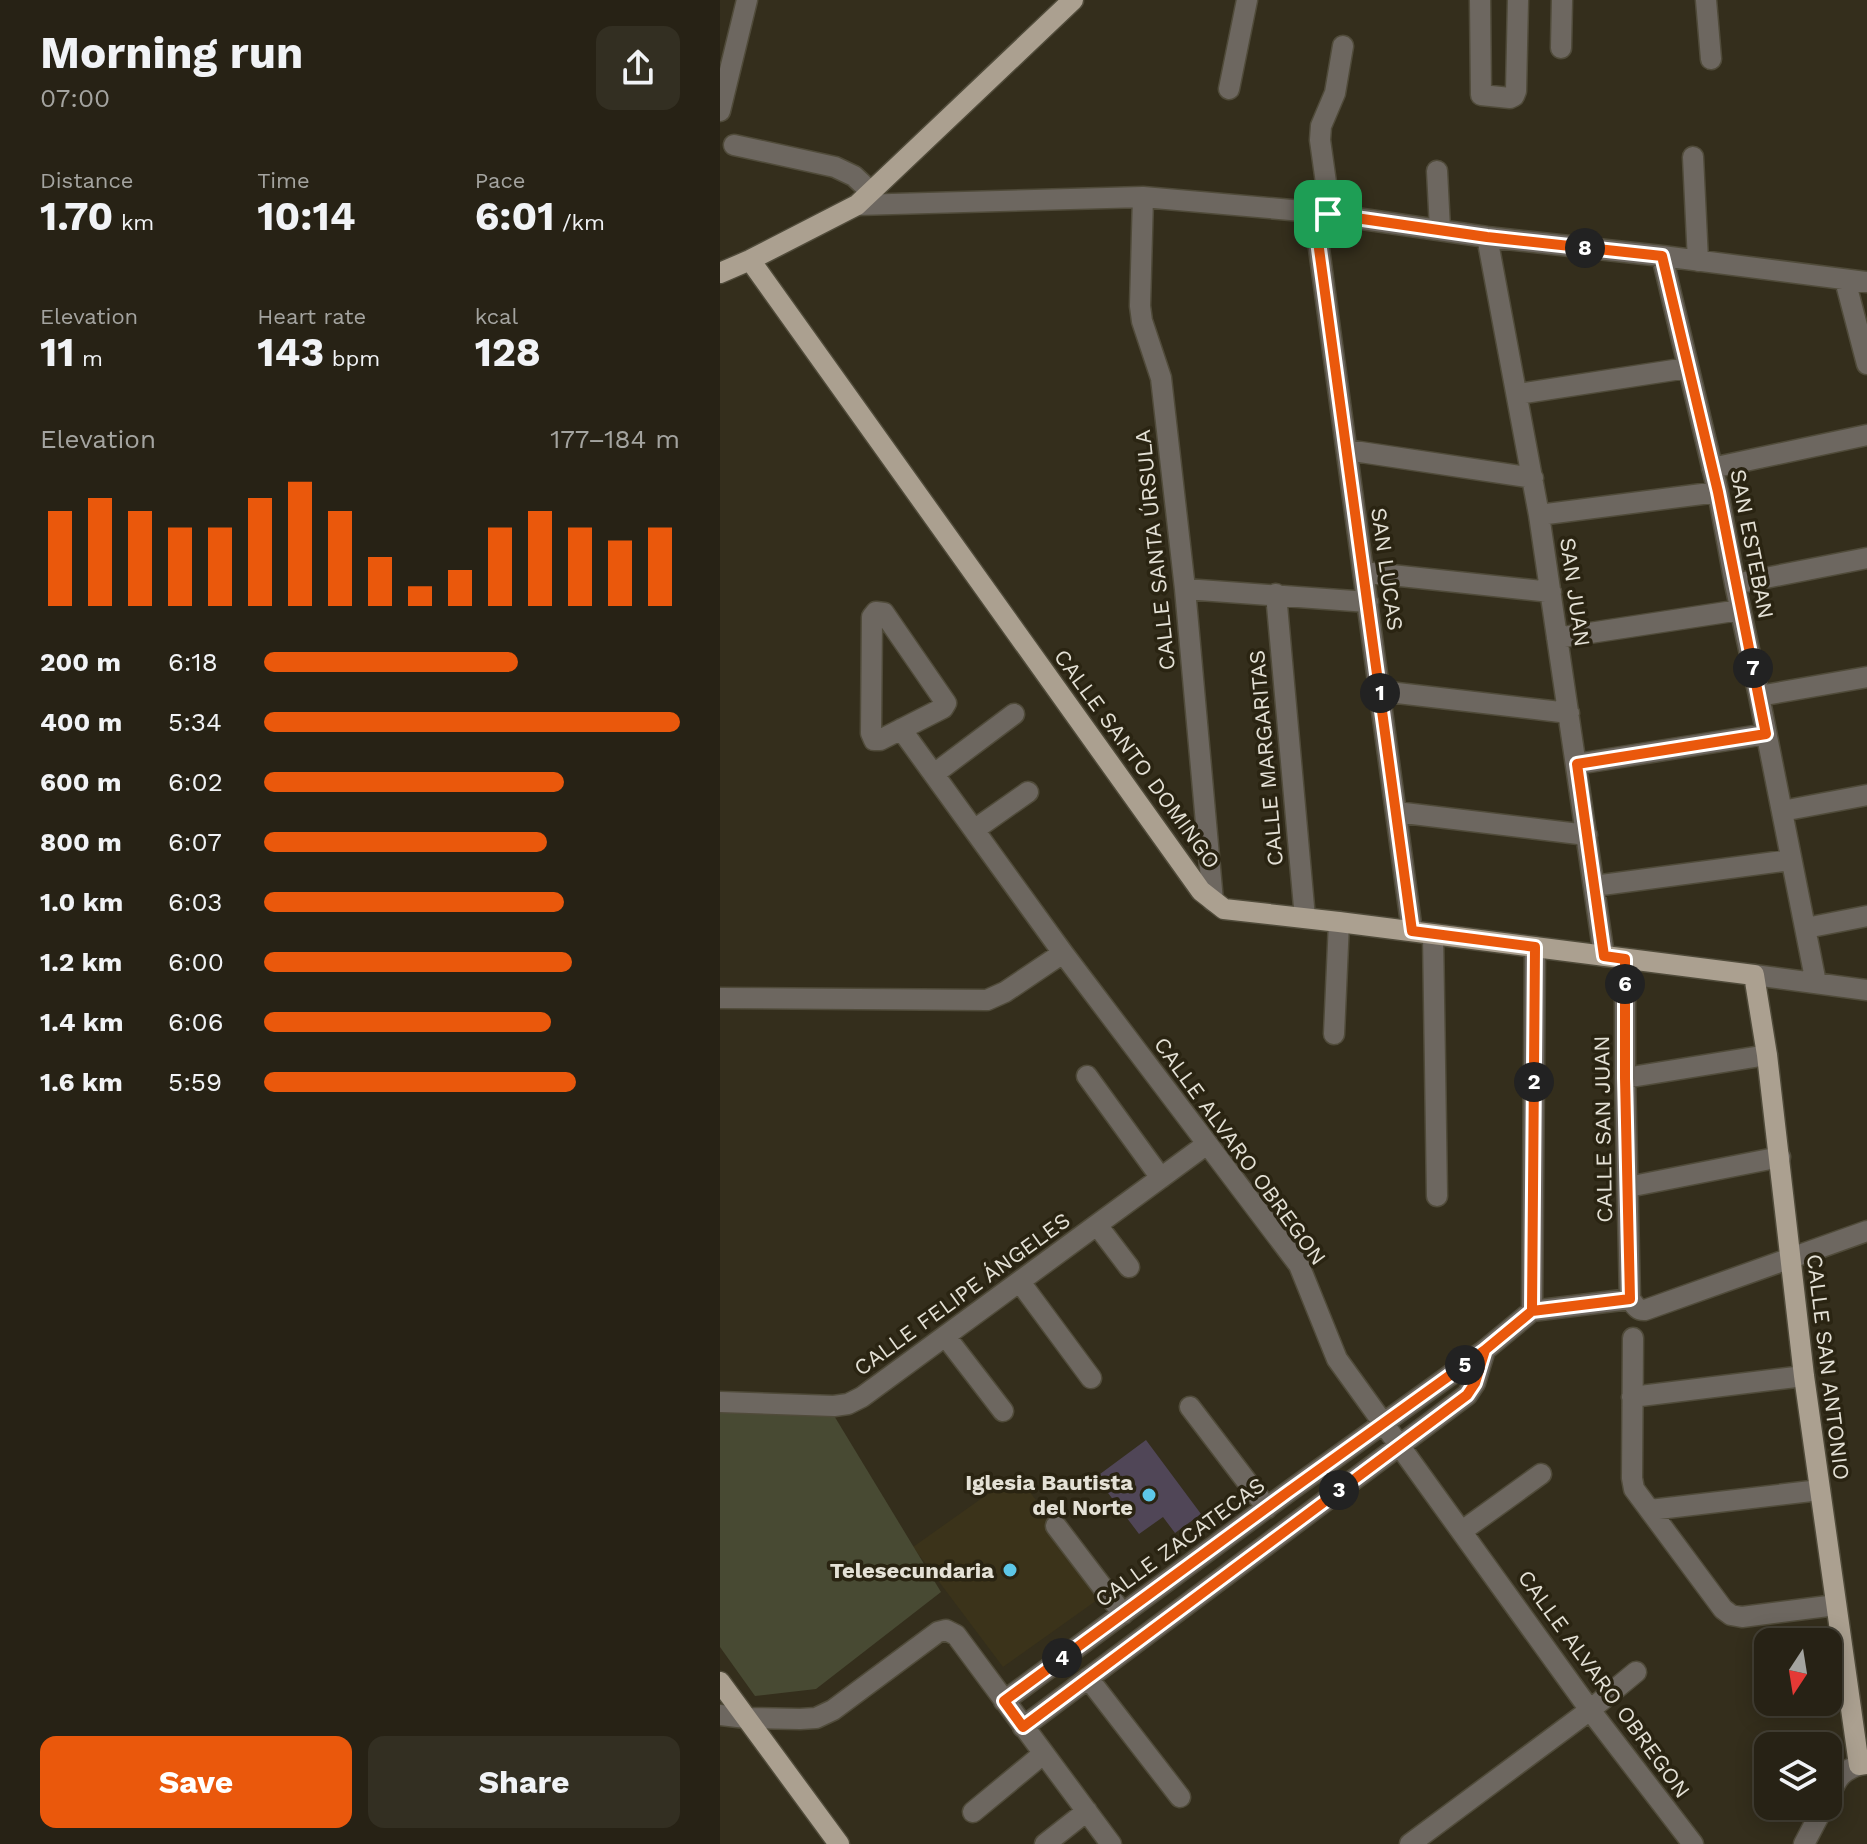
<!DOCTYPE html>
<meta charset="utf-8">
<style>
:root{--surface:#272215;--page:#332f22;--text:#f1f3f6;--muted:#a4a4a0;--line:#433f34;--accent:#ea580c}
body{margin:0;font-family:"Work Sans",sans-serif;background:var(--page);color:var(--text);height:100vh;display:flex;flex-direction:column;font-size:30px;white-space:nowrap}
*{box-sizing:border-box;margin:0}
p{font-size:26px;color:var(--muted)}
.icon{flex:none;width:44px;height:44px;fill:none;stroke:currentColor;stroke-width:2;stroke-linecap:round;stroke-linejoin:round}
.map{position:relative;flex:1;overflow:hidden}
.sheet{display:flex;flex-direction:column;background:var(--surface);width:720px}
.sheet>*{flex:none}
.needle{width:52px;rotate:192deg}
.buttons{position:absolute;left:1034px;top:1628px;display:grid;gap:16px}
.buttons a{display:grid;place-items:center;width:88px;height:88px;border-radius:16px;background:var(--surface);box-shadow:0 4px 20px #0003,0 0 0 2px var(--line);font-size:40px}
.pin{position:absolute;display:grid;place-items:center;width:68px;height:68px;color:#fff;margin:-34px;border-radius:16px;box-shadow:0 4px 12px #0006}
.km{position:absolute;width:40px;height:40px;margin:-20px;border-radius:50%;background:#222;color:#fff;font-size:22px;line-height:40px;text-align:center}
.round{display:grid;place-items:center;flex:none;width:84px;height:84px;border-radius:16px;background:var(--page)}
.summary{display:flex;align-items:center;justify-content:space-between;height:136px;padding:0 40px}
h1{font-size:44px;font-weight:700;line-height:60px}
.metrics{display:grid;grid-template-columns:repeat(3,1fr);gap:12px;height:136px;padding:8px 40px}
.metrics div{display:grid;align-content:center}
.metrics b{font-size:40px;font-weight:700}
.metrics small{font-size:22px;font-weight:400}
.metrics p{font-size:22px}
.chart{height:224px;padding:16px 40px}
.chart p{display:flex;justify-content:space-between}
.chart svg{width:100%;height:144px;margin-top:8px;stroke:var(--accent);stroke-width:6}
.cta{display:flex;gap:16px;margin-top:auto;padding:16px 40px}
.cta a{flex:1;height:92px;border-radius:16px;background:var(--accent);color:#fff;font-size:32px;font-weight:700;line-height:92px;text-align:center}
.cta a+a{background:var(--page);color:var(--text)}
ul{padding:0 40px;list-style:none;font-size:26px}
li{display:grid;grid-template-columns:128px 96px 1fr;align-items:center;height:60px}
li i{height:20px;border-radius:10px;background:var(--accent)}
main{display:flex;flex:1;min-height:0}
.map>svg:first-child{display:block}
</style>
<main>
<section class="sheet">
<div class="summary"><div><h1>Morning run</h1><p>07:00</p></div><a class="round"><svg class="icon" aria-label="share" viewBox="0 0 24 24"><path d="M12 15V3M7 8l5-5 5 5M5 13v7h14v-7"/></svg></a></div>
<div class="metrics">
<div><p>Distance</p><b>1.70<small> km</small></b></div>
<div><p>Time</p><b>10:14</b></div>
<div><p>Pace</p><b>6:01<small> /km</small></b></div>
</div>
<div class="metrics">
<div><p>Elevation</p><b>11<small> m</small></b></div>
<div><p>Heart rate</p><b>143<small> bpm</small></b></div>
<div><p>kcal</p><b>128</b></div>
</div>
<div class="chart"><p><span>Elevation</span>177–184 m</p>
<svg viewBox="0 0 160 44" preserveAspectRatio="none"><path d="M5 44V15M15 44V11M25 44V15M35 44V20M45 44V20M55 44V11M65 44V6M75 44V15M85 44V29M95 44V38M105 44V33M115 44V20M125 44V15M135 44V20M145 44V24M155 44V20"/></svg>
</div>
<ul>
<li><b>200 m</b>6:18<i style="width:61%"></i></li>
<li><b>400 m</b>5:34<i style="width:100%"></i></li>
<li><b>600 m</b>6:02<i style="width:72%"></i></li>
<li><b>800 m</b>6:07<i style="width:68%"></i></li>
<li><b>1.0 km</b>6:03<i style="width:72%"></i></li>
<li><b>1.2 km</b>6:00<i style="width:74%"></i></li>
<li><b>1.4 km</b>6:06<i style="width:69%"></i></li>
<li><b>1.6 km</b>5:59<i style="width:75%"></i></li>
</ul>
<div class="cta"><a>Save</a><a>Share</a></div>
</section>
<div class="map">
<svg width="1147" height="1844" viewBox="0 0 1147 1844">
<rect width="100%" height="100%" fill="#342e1c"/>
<!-- built -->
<path fill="#3b331a" d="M296 1474 387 1593 283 1667 193 1547Z"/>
<!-- green -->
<path fill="#484a33" d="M0 1408 110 1409 221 1592 96 1689 35 1696 0 1647Z"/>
<!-- building -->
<path fill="#504657" d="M426 1440 481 1514 455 1533 443 1517 419 1534 376 1477Z"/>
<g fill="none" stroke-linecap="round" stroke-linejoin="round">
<defs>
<path id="minor" d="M760 0 761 95 790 98 794 96 796 91 798 0
M986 0 991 59
M841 48 842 0
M509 89 527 0
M0 111 27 0
M14 145 115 167 134 176 150 191
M973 157 978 261
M717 171 720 229
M423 197 420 306 422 321 441 378 465 589 493 901
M137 205 423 197 594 212 767 237 942 256 1147 282
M594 212 692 931
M608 214 607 190 600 140 601 126 615 93 623 46
M767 237 819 515 884 956
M942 256 998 492 1015 584 1039 696 1096 983
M1125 280 1147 364
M798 394 967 368
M627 450 813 478
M992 468 1147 435
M819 515 998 492
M643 572 831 592
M1015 584 1147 558
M465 589 648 602
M556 594 585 918
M156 612 164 613 226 703 223 708 160 740H154L151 733 152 617Z
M837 638 1020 610
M660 691 849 713
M1039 696 1147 677
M181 729 343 953 579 1265 617 1359 870 1710 973 1844
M857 764 1046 734
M214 774 294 714
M1062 811 1147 795
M676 812 867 835
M254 830 308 792
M874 886 1071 860
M1086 928 1147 916
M713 934 717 1196
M905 959V1078L910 1299
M1034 975 1147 990
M0 998 267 1000 285 992 343 953
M614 1034 619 922
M367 1076 441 1178
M905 1078 1047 1055
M908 1187 1060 1157
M377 1225 409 1267
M300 1282 371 1378
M812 1311 815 947
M226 1337 283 1411
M913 1338 912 1478 914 1489 1003 1609 1011 1615 1022 1617 1116 1605
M912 1397 1084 1376
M0 1402 114 1406 128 1404 142 1397 487 1144
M470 1407 547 1508
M930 1510 1100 1490
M336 1526 403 1614
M742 1531 821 1474
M368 1678 460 1797
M284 1701 568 1492 765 1350 812 1311 910 1299C914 1304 917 1311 925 1310L1147 1231
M0 1715 26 1718 80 1719 96 1718 113 1710 218 1632 226 1630 236 1635 391 1844
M303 1727 747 1395 755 1383 765 1350
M1108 1798C1117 1780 1119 1772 1139 1765
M253 1812 323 1754
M325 1844 367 1811
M690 1844 870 1710 916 1672
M1084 1844 1104 1806"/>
<path id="major" d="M30 260 481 891 504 909 619 922 1034 975 1047 1055 1084 1376 1139 1765 1147 1764
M0 273 30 260 137 205 353 0
M0 1682 119 1844"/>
</defs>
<!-- minor casing -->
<use href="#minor" stroke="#504b3a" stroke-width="23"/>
<!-- major casing -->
<use href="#major" stroke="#504b3a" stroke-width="23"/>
<!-- minor -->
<use href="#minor" stroke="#6d6760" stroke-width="20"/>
<!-- major -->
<use href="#major" stroke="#aba090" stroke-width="20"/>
</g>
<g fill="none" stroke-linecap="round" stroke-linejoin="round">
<defs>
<path id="route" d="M608 214 594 212 692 931 815 947 812 1311 765 1350 755 1383 747 1395 303 1727 284 1701 568 1492 765 1350 812 1311 910 1299 905 1078V959L884 956 857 764 1046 734 998 492 942 256 767 237 608 214"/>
</defs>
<!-- route casing -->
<use href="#route" stroke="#fff" stroke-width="16"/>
<!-- route -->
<use href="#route" stroke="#ea580c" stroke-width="10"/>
</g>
<!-- markers -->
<g fill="#5dc7e8" stroke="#2a2412" stroke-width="3">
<circle cx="429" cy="1495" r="8"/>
<circle cx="290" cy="1570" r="8"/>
</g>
<g text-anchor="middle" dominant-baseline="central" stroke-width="7" stroke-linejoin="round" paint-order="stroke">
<!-- street labels -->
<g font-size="22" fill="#e4e1d6" stroke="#2a2412">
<text transform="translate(1032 544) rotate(79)">SAN ESTEBAN</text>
<text transform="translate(435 550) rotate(-96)">CALLE SANTA ÚRSULA</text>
<text transform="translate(667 569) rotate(82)">SAN LUCAS</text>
<text transform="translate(855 592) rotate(82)">SAN JUAN</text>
<text transform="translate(546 758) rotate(-95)">CALLE MARGARITAS</text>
<text transform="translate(417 759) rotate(54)">CALLE SANTO DOMINGO</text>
<text transform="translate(883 1129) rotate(-91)">CALLE SAN JUAN</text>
<text transform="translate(520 1151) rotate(54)">CALLE ALVARO OBREGON</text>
<text transform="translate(242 1294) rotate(-36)">CALLE FELIPE ÁNGELES</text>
<text transform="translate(1108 1367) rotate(83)">CALLE SAN ANTONIO</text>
<text transform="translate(460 1542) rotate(-36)">CALLE ZACATECAS</text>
<text transform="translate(884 1684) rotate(54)">CALLE ALVARO OBREGON</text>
</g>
<!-- poi labels -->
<g font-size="22" font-weight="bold" fill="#e4e1d6" stroke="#2a2412" text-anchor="end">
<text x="413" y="1482">Iglesia Bautista<tspan x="413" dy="25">del Norte</tspan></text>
<text x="274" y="1570">Telesecundaria</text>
</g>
</g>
</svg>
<div class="buttons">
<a><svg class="needle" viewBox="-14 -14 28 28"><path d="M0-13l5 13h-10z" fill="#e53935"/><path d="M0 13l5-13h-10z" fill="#a4a4a0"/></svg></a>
<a><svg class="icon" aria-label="layers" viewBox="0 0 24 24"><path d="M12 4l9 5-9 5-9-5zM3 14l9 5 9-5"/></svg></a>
</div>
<div class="pin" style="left:608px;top:214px;background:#1e9e55"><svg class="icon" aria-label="arrive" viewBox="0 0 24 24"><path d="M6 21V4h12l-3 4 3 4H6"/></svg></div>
<b class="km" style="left:660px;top:693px">1</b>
<b class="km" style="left:814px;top:1082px">2</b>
<b class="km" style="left:619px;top:1490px">3</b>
<b class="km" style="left:342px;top:1658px">4</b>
<b class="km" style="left:745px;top:1365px">5</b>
<b class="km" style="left:905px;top:984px">6</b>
<b class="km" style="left:1033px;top:668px">7</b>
<b class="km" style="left:865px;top:248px">8</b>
</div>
</main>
